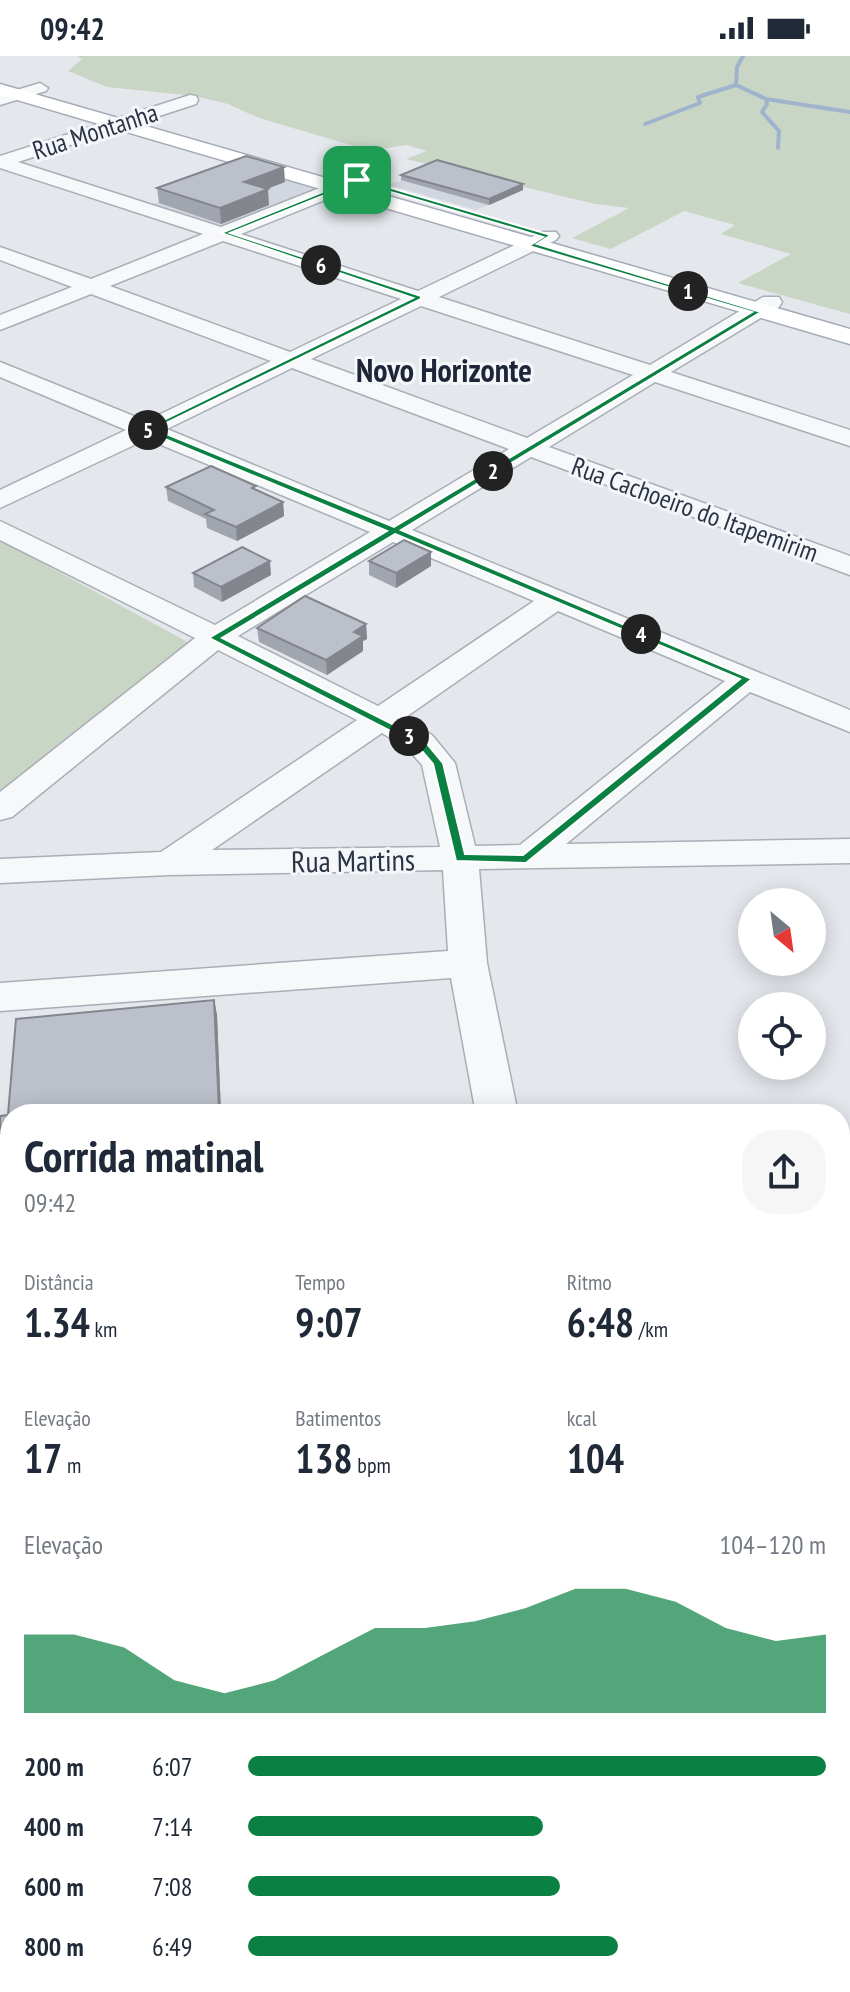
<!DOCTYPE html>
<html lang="pt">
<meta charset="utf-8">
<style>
:root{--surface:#fff;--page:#f6f6f7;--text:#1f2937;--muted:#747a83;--accent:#0b8043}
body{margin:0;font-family:"PT Sans Narrow",sans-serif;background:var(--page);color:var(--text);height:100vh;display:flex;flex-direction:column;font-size:30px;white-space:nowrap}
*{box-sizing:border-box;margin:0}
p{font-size:26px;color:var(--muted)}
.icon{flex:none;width:44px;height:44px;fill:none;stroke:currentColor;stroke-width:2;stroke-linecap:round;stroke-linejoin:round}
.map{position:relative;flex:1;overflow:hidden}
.sheet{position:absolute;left:0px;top:1048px;width:850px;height:888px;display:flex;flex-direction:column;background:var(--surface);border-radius:32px 32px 0 0;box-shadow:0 4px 20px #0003}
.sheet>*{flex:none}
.needle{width:52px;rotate:151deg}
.fabs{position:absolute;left:738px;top:832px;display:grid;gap:16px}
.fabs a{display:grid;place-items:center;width:88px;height:88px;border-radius:50%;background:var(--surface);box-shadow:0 4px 20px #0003;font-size:40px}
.pin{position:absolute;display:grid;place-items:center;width:68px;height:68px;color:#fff;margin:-34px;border-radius:16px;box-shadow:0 4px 12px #0006}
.km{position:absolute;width:40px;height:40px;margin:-20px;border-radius:50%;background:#222;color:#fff;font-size:22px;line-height:40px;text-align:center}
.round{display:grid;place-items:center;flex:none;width:84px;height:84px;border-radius:32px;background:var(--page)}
.summary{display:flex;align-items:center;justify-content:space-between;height:136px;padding:0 24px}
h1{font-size:44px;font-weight:700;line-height:60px}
.metrics{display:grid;grid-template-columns:repeat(3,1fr);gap:12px;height:136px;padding:8px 24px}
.metrics div{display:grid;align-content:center}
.metrics b{font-size:40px;font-weight:700}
.metrics small{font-size:22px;font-weight:400}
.metrics p{font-size:22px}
.chart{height:224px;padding:16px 24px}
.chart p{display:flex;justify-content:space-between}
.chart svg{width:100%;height:144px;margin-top:8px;fill:var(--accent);opacity:.7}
ul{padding:0 24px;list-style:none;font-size:26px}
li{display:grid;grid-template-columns:128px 96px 1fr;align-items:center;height:60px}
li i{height:20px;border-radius:10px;background:var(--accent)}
.status{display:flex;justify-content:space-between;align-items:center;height:56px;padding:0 40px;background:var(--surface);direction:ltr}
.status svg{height:22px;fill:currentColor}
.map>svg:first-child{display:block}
</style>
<div class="status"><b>09:42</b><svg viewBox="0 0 49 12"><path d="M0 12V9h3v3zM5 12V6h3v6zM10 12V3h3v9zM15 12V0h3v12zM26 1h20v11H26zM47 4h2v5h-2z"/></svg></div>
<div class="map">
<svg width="850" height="1936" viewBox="0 0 850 1936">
<rect width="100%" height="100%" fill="#e4e7ec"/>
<!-- built -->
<path fill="#d2d6de" d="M437 110 523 134 476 154 389 129Z
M250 112 320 132 224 170 153 148Z"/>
<!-- green -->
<path fill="#c9d6c5" d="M77 0H850V258L738 227 791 198 721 178 735 169 684 155 611 193 572 182 629 152 595 148 406 103 427 95 407 89 379 93 361 92 259 62 228 48 194 40 107 31 68 15 82 3Z
M0 484 195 590 0 741Z
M850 1392V1936H0V1932L20 1926H840V1393Z"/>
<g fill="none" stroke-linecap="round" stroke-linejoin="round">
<!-- stream -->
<path stroke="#9fb4cc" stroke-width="4" d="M736 29 766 43 850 56
M736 29 737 11 743 0
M766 43 767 48 762 56 779 75 778 92
M645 68 700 47 698 41 736 29"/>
<defs>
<path id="minor" d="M40 27 48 32 46 35 0 49V39Z
M190 39 196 40 198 44 196 48 18 106 221 171 350 120H364L366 124 364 128 241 178 418 235 542 176H556L559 180 556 184 439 241 650 309 763 241H779L782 246 779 251 671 316 850 374V390L655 326 549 391 850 500V519L531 401 412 474 850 654V676L750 636 566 788 850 783V807L479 813 487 907 518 1058H476L451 922 0 955V927L448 895 443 814 169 819 0 827V803L161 796 357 664 218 594 12 761 0 764V736L195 582 0 484V465L215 569 370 476 147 383 0 452V434L126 374 0 321V306L146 365 271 305 91 238 0 274V259L72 231 0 204V191L91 223 203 178 0 112V100ZM223 185 401 243 290 296 110 230ZM421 250 633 319 527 382 311 303ZM292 312 509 393 389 465 167 373ZM393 486 534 545 378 650 238 580ZM558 555 725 625 520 789 475 790 455 707 432 679 403 663ZM382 677 408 693 422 709 440 791 212 794Z
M10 1292V1336L0 1337V1293Z
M850 1541V1597L840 1598V1542Z
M10 1647V1705L0 1706V1648Z
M618 1926H682L683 1936H619Z"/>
<path id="major" d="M0 28 850 273V288L0 39Z"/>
</defs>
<!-- minor casing -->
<use href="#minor" stroke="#a9aeb7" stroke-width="3"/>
<!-- major casing -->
<use href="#major" stroke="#a3abb8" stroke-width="3"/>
<!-- minor -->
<use href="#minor" fill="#f7f8fa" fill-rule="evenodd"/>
<!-- major -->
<use href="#major" fill="#fff" fill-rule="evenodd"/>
</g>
<!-- wall -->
<path fill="#a1a5ae" d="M401 119 523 134 489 149 401 124Z
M285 126 266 133 269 149 221 168 159 147 157 132Z
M166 431 257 434 283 446 284 460 237 485 207 472 206 463 168 445Z
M369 505 431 510 396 532 369 519Z
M193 517 271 519 222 546 194 531Z
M366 568 367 583 363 585V595L327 619 259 586 257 572Z
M214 944 217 959 221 1055 226 1058H10V1147L0 1148V1060L8 1059 16 963Z"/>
<!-- shaded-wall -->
<path fill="#83868d" d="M284 111 285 126 245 141 244 126Z
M523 128V134L489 149V143Z
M268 133 269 149 221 168 220 152Z
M283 446 284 460 237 485 236 471Z
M431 496V510L396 532V517Z
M270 505 271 519 222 546 221 531Z
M366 568 367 583 363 585V595L327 619 326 604 354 576Z
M214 944 217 959 221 1058H220Z"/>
<!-- building -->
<path fill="#bbc0ca" stroke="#83868d" stroke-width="2" d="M246 100 284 111 244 126 268 133 220 152 157 132Z
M437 104 523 128 489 143 401 119Z
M211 410 256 430 252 432 283 446 236 471 205 458 214 454 166 431Z
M404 484 431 496 396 517 369 505Z
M242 491 270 505 221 531 193 517Z
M305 540 366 568 354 576 363 580 326 604 257 572Z
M214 944 219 1054 226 1058H10V1132L0 1133V1060L8 1059 16 963Z"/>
<!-- route -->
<path fill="#0b8043" stroke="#fff" stroke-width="2" fill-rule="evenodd" d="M357 122 551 179 537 188 761 256 401 474 752 623 526 807 456 805 433 708 416 688 209 582 387 475 143 374 413 242 221 177ZM357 126 543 181 529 190 752 256 394 471 154 373 421 243V240L230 177ZM395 478 740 623 523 799 465 798 443 707 424 684 222 582Z"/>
<g text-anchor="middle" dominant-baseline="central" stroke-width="6" stroke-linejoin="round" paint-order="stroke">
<!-- far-street labels -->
<g font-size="26" fill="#2b3445" stroke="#f4f6f9">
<text transform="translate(95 75) rotate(-18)">Rua Montanha</text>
<text transform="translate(695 453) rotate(20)">Rua Cachoeiro do Itapemirim</text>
</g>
<!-- street labels -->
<g font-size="30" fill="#2b3445" stroke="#f4f6f9">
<text transform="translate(353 804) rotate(-1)">Rua Martins</text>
</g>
<!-- far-district labels -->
<g font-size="32" font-weight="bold" fill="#1d2536" stroke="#f4f6f9">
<text x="444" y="314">Novo Horizonte</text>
</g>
</g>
</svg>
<div class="fabs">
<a><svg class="needle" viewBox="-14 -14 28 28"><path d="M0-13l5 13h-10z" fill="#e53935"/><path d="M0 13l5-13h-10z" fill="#747a83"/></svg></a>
<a><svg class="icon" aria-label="locate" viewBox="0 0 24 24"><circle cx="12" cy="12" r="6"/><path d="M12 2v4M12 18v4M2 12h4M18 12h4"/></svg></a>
</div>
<div class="pin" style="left:357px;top:124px;background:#1e9e55"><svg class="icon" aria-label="arrive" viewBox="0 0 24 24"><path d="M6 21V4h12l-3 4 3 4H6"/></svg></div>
<b class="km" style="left:688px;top:235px">1</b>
<b class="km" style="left:493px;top:415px">2</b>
<b class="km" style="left:409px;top:680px">3</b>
<b class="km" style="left:641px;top:578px">4</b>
<b class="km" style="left:148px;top:374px">5</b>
<b class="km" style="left:321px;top:209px">6</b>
<section class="sheet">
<div class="summary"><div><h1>Corrida matinal</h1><p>09:42</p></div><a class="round"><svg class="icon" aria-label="share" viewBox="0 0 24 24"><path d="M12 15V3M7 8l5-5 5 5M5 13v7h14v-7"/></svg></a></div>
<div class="metrics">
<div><p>Distância</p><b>1.34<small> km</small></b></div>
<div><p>Tempo</p><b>9:07</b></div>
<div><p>Ritmo</p><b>6:48<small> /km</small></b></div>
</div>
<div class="metrics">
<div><p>Elevação</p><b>17<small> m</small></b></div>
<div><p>Batimentos</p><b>138<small> bpm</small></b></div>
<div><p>kcal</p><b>104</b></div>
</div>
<div class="chart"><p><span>Elevação</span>104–120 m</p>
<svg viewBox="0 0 160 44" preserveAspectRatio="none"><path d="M0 44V20L10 20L20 24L30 34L40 38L50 34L60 26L70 18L80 18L90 16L100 12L110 6L120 6L130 10L140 18L150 22L160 20V44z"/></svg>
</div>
<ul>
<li><b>200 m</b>6:07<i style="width:100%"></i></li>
<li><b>400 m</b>7:14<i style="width:51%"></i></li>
<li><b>600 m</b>7:08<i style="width:54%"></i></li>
<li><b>800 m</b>6:49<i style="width:64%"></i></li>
</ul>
</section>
</div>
